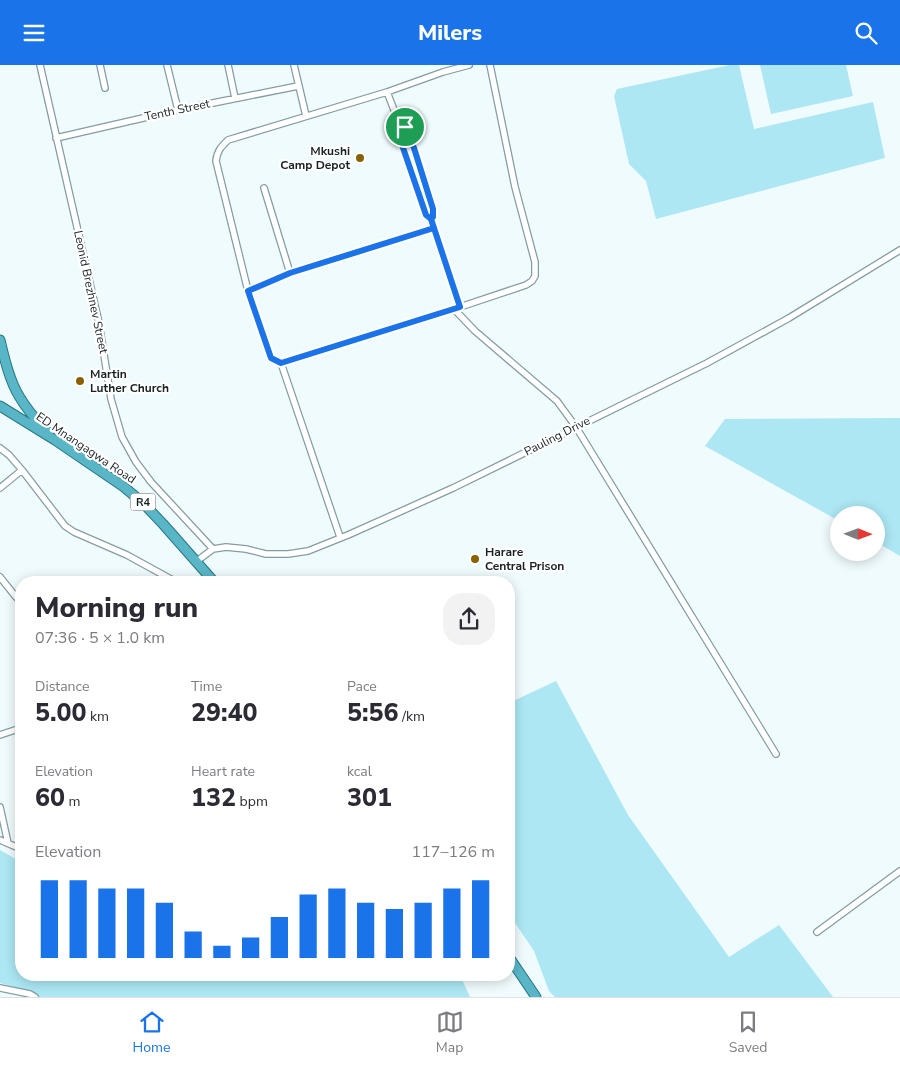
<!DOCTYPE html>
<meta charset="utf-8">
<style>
:root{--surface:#fff;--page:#f2f2f3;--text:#2b2b33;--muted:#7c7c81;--line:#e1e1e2;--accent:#1a73e8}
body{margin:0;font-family:"Nunito Sans",sans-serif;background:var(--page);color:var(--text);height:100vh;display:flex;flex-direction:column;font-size:19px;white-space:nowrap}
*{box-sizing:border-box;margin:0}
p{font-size:16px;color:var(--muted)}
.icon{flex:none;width:28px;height:28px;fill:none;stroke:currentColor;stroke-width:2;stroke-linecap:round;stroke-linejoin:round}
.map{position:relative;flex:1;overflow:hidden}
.panel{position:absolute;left:15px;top:511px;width:500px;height:405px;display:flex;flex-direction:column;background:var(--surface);border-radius:20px;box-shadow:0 2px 12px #0003}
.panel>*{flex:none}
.needle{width:32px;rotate:91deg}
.tools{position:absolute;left:830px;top:441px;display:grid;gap:10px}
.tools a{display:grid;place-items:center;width:55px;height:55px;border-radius:50%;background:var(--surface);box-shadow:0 2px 12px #0003;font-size:25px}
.pin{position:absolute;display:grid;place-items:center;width:42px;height:42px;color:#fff;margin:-21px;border:2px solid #fff;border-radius:50%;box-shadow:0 1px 5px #0007}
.round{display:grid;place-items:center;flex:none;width:52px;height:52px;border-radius:20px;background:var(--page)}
.summary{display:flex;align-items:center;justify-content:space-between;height:85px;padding:0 20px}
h1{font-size:28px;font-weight:800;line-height:38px}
.figures{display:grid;grid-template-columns:repeat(3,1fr);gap:8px;height:85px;padding:5px 20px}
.figures div{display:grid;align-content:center}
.figures b{font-size:25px;font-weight:800}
.figures small{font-size:14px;font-weight:400}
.figures p{font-size:14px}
.chart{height:140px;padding:10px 20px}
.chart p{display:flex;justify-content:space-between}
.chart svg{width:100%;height:90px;margin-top:5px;stroke:var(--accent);stroke-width:6}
header{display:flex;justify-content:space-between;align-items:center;height:65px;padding:0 20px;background:var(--accent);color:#fff;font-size:22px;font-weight:800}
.tabs{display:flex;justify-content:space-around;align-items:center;height:70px;border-top:1px solid var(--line);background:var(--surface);font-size:14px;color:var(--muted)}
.tabs a{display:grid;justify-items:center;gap:2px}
.tabs .active{color:var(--accent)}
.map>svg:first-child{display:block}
</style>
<header><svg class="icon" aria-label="menu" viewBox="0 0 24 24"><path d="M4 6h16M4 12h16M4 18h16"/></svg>Milers<svg class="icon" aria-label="search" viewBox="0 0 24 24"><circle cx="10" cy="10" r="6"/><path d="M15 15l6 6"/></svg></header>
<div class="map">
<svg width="900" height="932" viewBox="0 0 900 932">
<rect width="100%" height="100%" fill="#f0fbfd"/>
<!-- green -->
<path fill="#ace7f3" d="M730 0H739L754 64 873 37 885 93 656 154 646 116 629 99 614 31 617 24Z
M760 0H846L853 31 771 49Z
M900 353V491L876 477V450H839V456L705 381 725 354Z
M556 616 628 750 729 892 779 860 833 932H555L549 926 534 886 509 849V638Z
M0 785 21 797V910H460L470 932H38L28 926 0 918Z"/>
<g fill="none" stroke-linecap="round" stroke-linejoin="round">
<defs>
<path id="minor" d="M40 0 99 258 111 334 122 372 136 397 151 417 213 484
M100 0 105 23
M167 0 178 45
M228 0 235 33
M294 0 306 51
M387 27 400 60 398 65 399 71 426 150 431 154 460 242
M400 60 405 62 407 65 433 144V151L431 154
M56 73 178 45 298 21
M264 123 290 208
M248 226 290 208 434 163
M454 244 475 266 557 336 576 362 776 689
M281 298 454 244 526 220 532 216 535 211V197L515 122 490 0
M0 383 9 390 22 405 55 448 65 461 74 467 127 490 178 518
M0 423 22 405
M340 472 281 298 271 293 248 226 216 96C217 86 221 82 228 75L387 27 443 7 469 0
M197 496 213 484 226 482 246 484 266 489H288L308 486 348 470 453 423 707 298 789 253 900 185
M0 512 16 532 21 537
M0 670 21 663
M0 742 8 778
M0 775 21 784
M817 867 900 806
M0 923 30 929 35 932"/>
<path id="trunk" d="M0 275C3 288 6 301 11 314 18 334 32 351 47 366
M0 341 55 375 124 422 143 438 163 459 215 518
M509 892 536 932"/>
</defs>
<!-- minor casing -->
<use href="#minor" stroke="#839da2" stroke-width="8"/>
<!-- trunk casing -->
<use href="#trunk" stroke="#267684" stroke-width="11"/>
<!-- minor -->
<use href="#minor" stroke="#fff" stroke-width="5.5"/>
<!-- trunk -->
<use href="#trunk" stroke="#58b6c6" stroke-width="9"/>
</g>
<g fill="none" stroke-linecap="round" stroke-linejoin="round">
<defs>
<path id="route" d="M405 62 407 65 414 83 433 144V152L431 154 434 163 290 208 248 226 271 293 281 298 460 242 431 154 426 150 399 71 398 65 400 60 405 62"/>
</defs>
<!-- route casing -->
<use href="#route" stroke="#fff" stroke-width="10"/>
<!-- route -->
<use href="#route" stroke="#1a73e8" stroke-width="6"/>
</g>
<!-- markers -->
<g fill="#8a6000" stroke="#fff" stroke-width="2">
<circle cx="360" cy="93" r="5"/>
<circle cx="80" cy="316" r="5"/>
<circle cx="475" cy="494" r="5"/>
</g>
<g text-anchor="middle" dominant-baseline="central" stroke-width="4.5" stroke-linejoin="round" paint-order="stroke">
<!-- shield labels -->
<rect fill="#fff" stroke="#5d6466" stroke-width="1" x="130.5" y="428.5" width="25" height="17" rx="4"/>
<g font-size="11" font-weight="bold" fill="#182224">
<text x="143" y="437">R4</text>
</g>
<!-- street labels -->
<g font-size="12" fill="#182224" stroke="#fff">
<text transform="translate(177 45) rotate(-12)">Tenth Street</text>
<text transform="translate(91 227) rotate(78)">Leonid Brezhnev Street</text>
<text transform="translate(557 371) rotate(-27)">Pauling Drive</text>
<text transform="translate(86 383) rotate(34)">ED Mnangagwa Road</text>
</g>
<!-- poi labels -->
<g font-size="12" font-weight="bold" fill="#182224" stroke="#fff" text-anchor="start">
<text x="350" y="86" text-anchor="end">Mkushi<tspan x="350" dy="14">Camp Depot</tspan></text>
<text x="90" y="309">Martin<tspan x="90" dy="14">Luther Church</tspan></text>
<text x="485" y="487">Harare<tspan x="485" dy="14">Central Prison</tspan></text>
</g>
</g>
</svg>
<div class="tools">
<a><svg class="needle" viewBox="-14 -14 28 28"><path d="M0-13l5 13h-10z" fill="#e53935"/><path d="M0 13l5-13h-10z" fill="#7c7c81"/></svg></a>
</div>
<div class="pin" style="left:405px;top:62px;background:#1e9e55"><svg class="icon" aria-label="arrive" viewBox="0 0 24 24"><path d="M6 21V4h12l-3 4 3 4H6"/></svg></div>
<section class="panel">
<div class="summary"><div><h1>Morning run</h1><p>07:36 · 5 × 1.0 km</p></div><a class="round"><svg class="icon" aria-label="share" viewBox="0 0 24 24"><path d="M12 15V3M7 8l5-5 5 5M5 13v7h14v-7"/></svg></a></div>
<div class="figures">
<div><p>Distance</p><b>5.00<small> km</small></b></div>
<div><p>Time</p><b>29:40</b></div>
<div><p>Pace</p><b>5:56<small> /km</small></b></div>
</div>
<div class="figures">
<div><p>Elevation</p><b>60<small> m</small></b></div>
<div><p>Heart rate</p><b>132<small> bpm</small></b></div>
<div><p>kcal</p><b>301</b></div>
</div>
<div class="chart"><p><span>Elevation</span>117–126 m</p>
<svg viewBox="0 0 160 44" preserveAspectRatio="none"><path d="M5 44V6M15 44V6M25 44V10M35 44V10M45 44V17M55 44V31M65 44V38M75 44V34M85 44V24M95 44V13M105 44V10M115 44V17M125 44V20M135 44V17M145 44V10M155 44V6"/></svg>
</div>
</section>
</div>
<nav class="tabs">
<a class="active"><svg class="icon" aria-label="home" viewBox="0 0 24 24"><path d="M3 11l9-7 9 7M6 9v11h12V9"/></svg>Home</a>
<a><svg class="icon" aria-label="map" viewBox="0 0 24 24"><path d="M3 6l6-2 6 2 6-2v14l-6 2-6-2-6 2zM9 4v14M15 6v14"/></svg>Map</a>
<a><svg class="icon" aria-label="saved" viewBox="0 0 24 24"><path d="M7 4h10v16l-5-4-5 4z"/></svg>Saved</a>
</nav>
